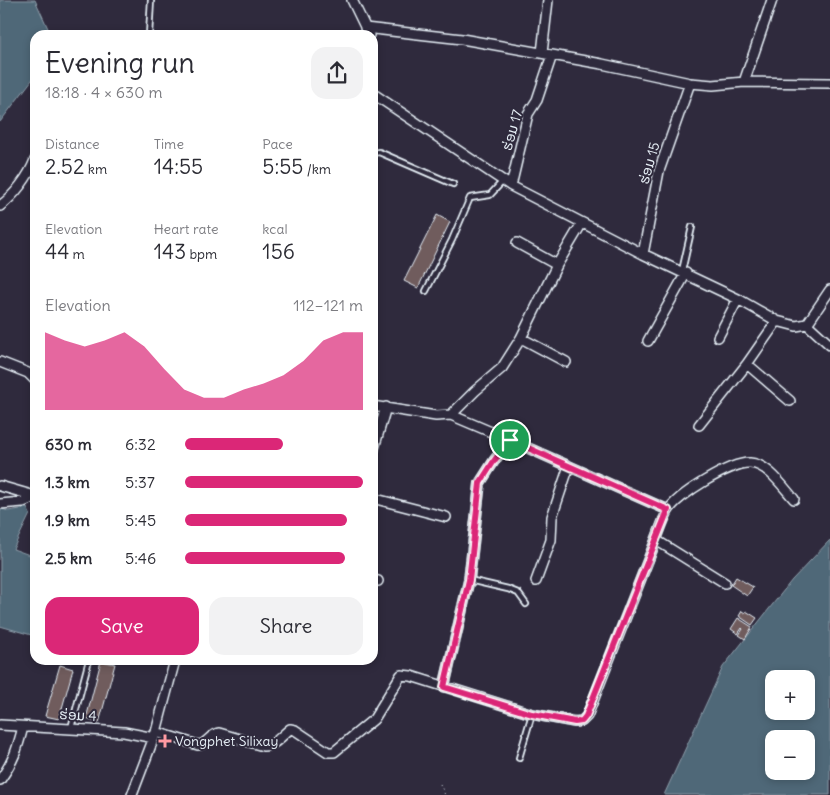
<!DOCTYPE html>
<meta charset="utf-8">
<style>
:root{--surface:#fff;--page:#f2f2f3;--text:#2b2b33;--muted:#7c7c81;--accent:#db2777}
body{margin:0;font-family:Delius,"Noto Sans Lao",sans-serif;background:var(--page);color:var(--text);height:100vh;display:flex;flex-direction:column;font-size:19px;white-space:nowrap}
*{box-sizing:border-box;margin:0}
p{font-size:16px;color:var(--muted)}
.icon{flex:none;width:28px;height:28px;fill:none;stroke:currentColor;stroke-width:2;stroke-linecap:round;stroke-linejoin:round}
.map{position:relative;flex:1;overflow:hidden}
.side{position:absolute;left:30px;top:30px;width:348px;height:635px;display:flex;flex-direction:column;background:var(--surface);border-radius:15px;box-shadow:0 2px 8px #0003}
.side>*{flex:none}
.fabs{position:absolute;left:765px;top:670px;display:grid;gap:10px}
.fabs a{display:grid;place-items:center;width:50px;height:50px;border-radius:10px;background:var(--surface);box-shadow:0 2px 8px #0003;font-size:25px}
.pin{position:absolute;display:grid;place-items:center;width:42px;height:42px;color:#fff;margin:-21px;border:2px solid #fff;border-radius:50%;box-shadow:0 1px 5px #0007}
.round{display:grid;place-items:center;flex:none;width:52px;height:52px;border-radius:15px;background:var(--page)}
.head{display:flex;align-items:center;justify-content:space-between;height:85px;padding:0 15px}
h1{font-size:28px;font-weight:600;line-height:38px}
.stats{display:grid;grid-template-columns:repeat(3,1fr);gap:8px;height:85px;padding:5px 15px}
.stats div{display:grid;align-content:center}
.stats b{font-size:21px;font-weight:600}
.stats small{font-size:14px;font-weight:400}
.stats p{font-size:14px}
.chart{height:140px;padding:10px 15px}
.chart p{display:flex;justify-content:space-between}
.chart svg{width:100%;height:90px;margin-top:5px;fill:var(--accent);opacity:.7}
.primary-button{display:flex;gap:10px;margin-top:auto;padding:10px 15px}
.primary-button a{flex:1;height:58px;border-radius:15px;background:var(--accent);color:#fff;font-size:20px;font-weight:600;line-height:58px;text-align:center}
.primary-button a+a{background:var(--page);color:var(--text)}
ul{padding:0 15px;list-style:none;font-size:16px}
li{display:grid;grid-template-columns:80px 60px 1fr;align-items:center;height:38px}
li i{height:12px;border-radius:6px;background:var(--accent)}
.map>svg:first-child{display:block}
</style>
<div class="map">
<svg width="830" height="795" viewBox="0 0 830 795">
<rect width="100%" height="100%" fill="#2f2a3d"/>
<filter id="ink" filterUnits="userSpaceOnUse"><feTurbulence type="fractalNoise" baseFrequency=".02" numOctaves="2"/><feDisplacementMap in="SourceGraphic" scale="10" xChannelSelector="R" yChannelSelector="G"/><feConvolveMatrix kernelMatrix="1 2 1 2 8 2 1 2 1" color-interpolation-filters="sRGB"/></filter>
<g filter="url(#ink)">
<!-- water -->
<path fill="#506878" stroke="#8d9fab" fill-rule="evenodd" d="M0 0H35L51 35H35V76L0 122Z
M0 508 8 511 27 508 30 514 13 549 35 557V636L0 626Z
M830 540V795H664L723 667 792 580ZM774 679H806V711H774ZM774 739H806V771H774Z"/>
<!-- building -->
<path fill="#6f5b5d" stroke="#e8f1f8" d="M437 215 450 222 418 288 404 281Z
M736 577 753 587 747 596 731 585Z
M742 611 745 613 746 611 757 618 752 625 739 616Z
M738 618 752 627 745 639 739 635 743 629 742 628 738 634 731 629Z
M101 661 115 664 99 723 86 719Z
M60 665 73 669 59 719 45 716Z"/>
<g fill="none" stroke-linecap="round" stroke-linejoin="round">
<defs>
<path id="lane" d="M149 35 151 0
M372 153 379 152 453 184
M682 271 692 227
M426 291 452 240 470 198 490 195 503 181
M469 580 508 589 518 593 526 604
M71 728 89 660
M519 758 532 714"/>
<path id="street" d="M352 0 369 35
M365 28 462 39 602 64 690 83 713 85 744 82 830 83
M542 53 548 0
M744 82 772 0
M372 93 511 186 643 254 738 299 777 321 796 326 807 324 830 290
M511 186 528 114 537 100 552 55
M0 206C14 196 29 176 35 160
M517 243 557 265
M643 254 659 171 690 83
M807 324 830 345
M718 337 738 299
M648 341 686 273
M0 362 28 373 35 380
M566 362 521 338 557 265 582 223
M747 364 790 401
M372 406 436 416 451 415 510 440 668 510
M451 415 475 391 502 368 521 338
M699 425 747 364 777 321
M372 455 386 407
M0 486 35 496
M372 498 446 517
M0 504 23 502 35 497
M372 580 378 581
M536 581 551 540 552 517 569 466
M725 583 656 540C660 530 663 520 668 511 677 495 731 462 750 463 768 464 783 487 794 499
M444 687 469 580 480 483 494 461 510 440
M0 725 124 732 154 738
M156 732 198 745C207 745 210 734 219 733L263 746C275 746 281 736 290 729L295 730 328 752H334L374 719 401 675 411 676 532 714 575 722 582 721 587 716 656 540
M0 780C14 760 17 750 23 727
M132 795 156 732 175 660"/>
</defs>
<!-- lane casing -->
<use href="#lane" stroke="#e8f1f8" stroke-width="8"/>
<!-- street casing -->
<use href="#street" stroke="#e8f1f8" stroke-width="12"/>
<!-- path -->
<path stroke="#e8f1f8" stroke-width="1" stroke-dasharray="1 4" stroke-linecap="butt" d="M440 784 445 795"/>
<!-- lane -->
<use href="#lane" stroke="#2f2a3d" stroke-width="4.5"/>
<!-- street -->
<use href="#street" stroke="#2f2a3d" stroke-width="9"/>
</g>
</g>
<g fill="none" stroke-linecap="round" stroke-linejoin="round" filter="url(#ink)">
<defs>
<path id="route" d="M510 440 668 510 586 716 582 721 575 722 532 714 444 687 469 580 480 483 494 461Z"/>
</defs>
<!-- route casing -->
<use href="#route" stroke="#fff" stroke-width="10"/>
<!-- route -->
<use href="#route" stroke="#db2777" stroke-width="6"/>
</g>
<!-- markers -->
<path fill="#ff9aa2" stroke="#2f2a3d" stroke-width="2" d="M162.5 733.5h5v5h5v5h-5v5h-5v-5h-5v-5h5z"/>
<g text-anchor="middle" dominant-baseline="central" stroke-width="4" stroke-linejoin="round" paint-order="stroke">
<!-- street labels -->
<g font-size="14" fill="#e8f1f8" stroke="#2f2a3d">
<text transform="translate(512 130) rotate(-74)">ຮ່ອມ 17</text>
<text transform="translate(649 163) rotate(-74)">ຮ່ອມ 15</text>
<text transform="translate(78 715) rotate(3)">ຮ່ອມ 4</text>
</g>
<!-- poi labels -->
<g font-size="14" fill="#e8f1f8" stroke="#2f2a3d" text-anchor="start">
<text x="175" y="741">Vongphet Silixay</text>
</g>
</g>
</svg>
<div class="fabs">
<a>+</a>
<a>−</a>
</div>
<div class="pin" style="left:510px;top:440px;background:#1e9e55"><svg class="icon" aria-label="arrive" viewBox="0 0 24 24"><path d="M6 21V4h12l-3 4 3 4H6"/></svg></div>
<section class="side">
<div class="head"><div><h1>Evening run</h1><p>18:18 · 4 × 630 m</p></div><a class="round"><svg class="icon" aria-label="share" viewBox="0 0 24 24"><path d="M12 15V3M7 8l5-5 5 5M5 13v7h14v-7"/></svg></a></div>
<div class="stats">
<div><p>Distance</p><b>2.52<small> km</small></b></div>
<div><p>Time</p><b>14:55</b></div>
<div><p>Pace</p><b>5:55<small> /km</small></b></div>
</div>
<div class="stats">
<div><p>Elevation</p><b>44<small> m</small></b></div>
<div><p>Heart rate</p><b>143<small> bpm</small></b></div>
<div><p>kcal</p><b>156</b></div>
</div>
<div class="chart"><p><span>Elevation</span>112–121 m</p>
<svg viewBox="0 0 160 44" preserveAspectRatio="none"><path d="M0 44V6L10 10L20 13L30 10L40 6L50 13L60 24L70 34L80 38L90 38L100 34L110 31L120 27L130 20L140 10L150 6L160 6V44z"/></svg>
</div>
<ul>
<li><b>630 m</b>6:32<i style="width:55%"></i></li>
<li><b>1.3 km</b>5:37<i style="width:100%"></i></li>
<li><b>1.9 km</b>5:45<i style="width:91%"></i></li>
<li><b>2.5 km</b>5:46<i style="width:90%"></i></li>
</ul>
<div class="primary-button"><a>Save</a><a>Share</a></div>
</section>
</div>
